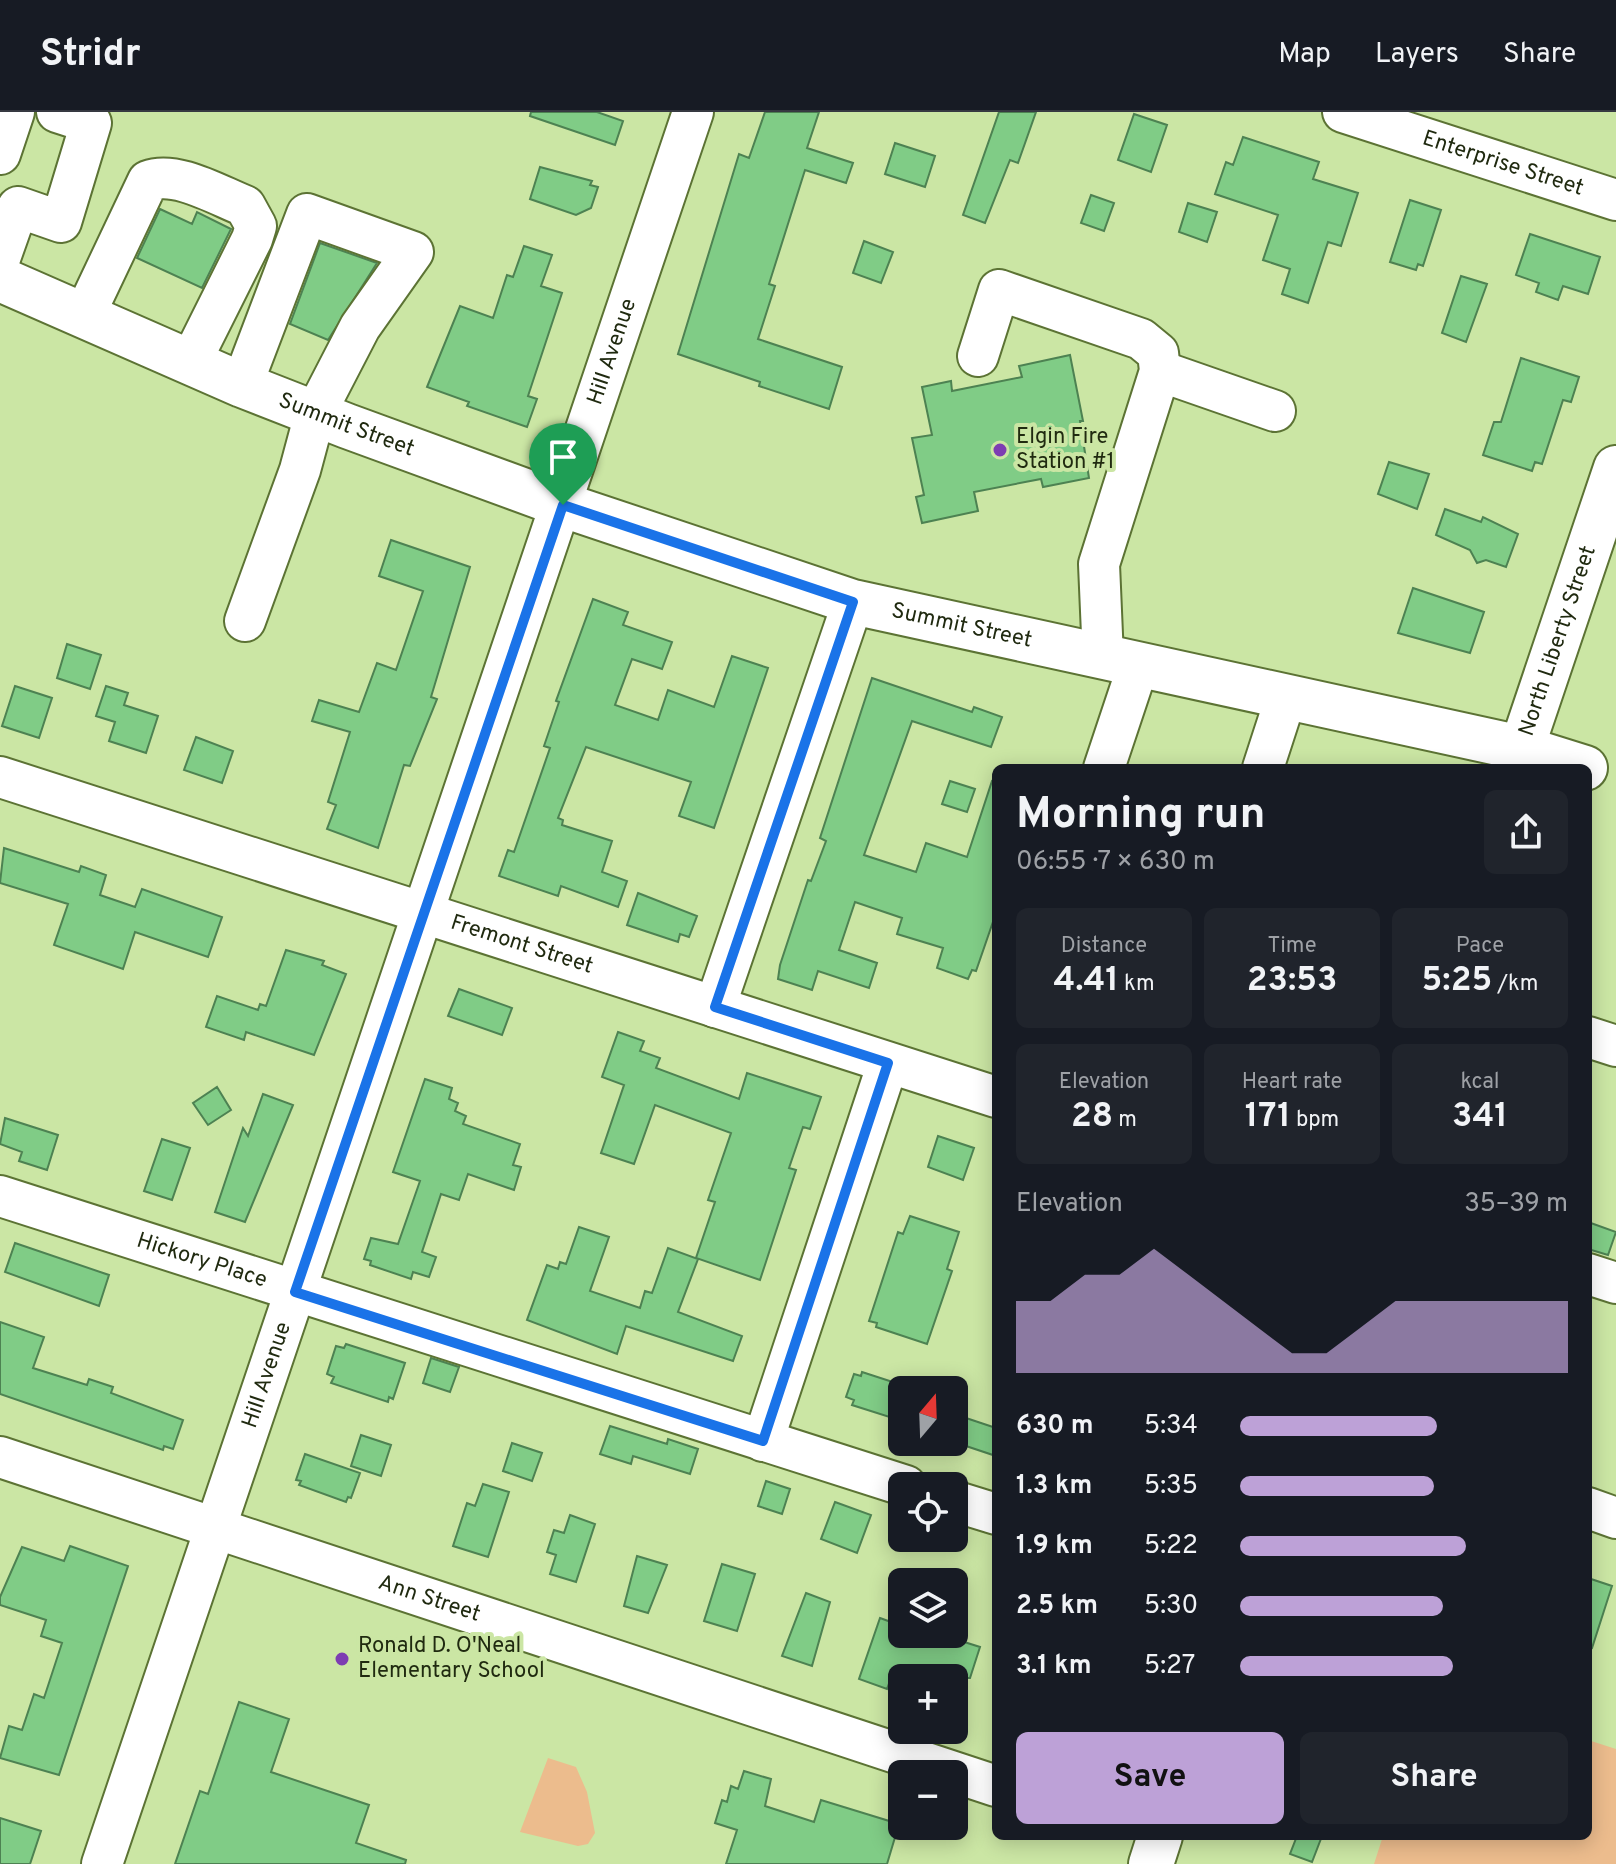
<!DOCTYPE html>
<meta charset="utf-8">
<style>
:root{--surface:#171b24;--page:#20242c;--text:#f1f3f6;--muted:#9ea1a6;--line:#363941;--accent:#bda1d7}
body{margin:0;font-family:Overpass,sans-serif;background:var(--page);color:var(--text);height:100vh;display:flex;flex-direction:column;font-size:30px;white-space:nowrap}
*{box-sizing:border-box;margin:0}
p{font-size:26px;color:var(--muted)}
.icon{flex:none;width:44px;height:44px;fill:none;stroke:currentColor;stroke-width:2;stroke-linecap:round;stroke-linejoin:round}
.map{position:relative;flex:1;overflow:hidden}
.panel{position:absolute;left:992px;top:652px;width:600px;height:1076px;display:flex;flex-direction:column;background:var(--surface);border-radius:12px;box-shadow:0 4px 20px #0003}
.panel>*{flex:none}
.needle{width:52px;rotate:19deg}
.fabs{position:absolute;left:888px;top:1264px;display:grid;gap:16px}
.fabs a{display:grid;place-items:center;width:80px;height:80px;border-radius:12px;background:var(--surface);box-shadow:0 4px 20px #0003;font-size:40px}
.pin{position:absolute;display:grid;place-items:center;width:68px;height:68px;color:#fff;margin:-82px -34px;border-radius:50% 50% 50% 0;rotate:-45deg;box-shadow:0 0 8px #0007}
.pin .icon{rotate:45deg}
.round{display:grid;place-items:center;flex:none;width:84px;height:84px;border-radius:12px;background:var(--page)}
.summary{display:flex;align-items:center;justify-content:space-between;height:136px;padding:0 24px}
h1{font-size:44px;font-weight:700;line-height:60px}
.stats{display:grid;grid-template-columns:repeat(3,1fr);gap:12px;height:136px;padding:8px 24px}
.stats div{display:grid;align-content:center;border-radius:12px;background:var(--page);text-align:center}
.stats b{font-size:34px;font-weight:700}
.stats small{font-size:22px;font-weight:400}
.stats p{font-size:22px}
.chart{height:224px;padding:16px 24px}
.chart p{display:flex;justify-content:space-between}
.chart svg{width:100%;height:144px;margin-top:8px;fill:var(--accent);opacity:.7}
.button{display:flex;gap:16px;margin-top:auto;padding:16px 24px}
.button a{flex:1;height:92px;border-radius:12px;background:var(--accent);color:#111;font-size:32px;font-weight:700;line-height:92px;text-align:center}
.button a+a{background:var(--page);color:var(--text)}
ul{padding:0 24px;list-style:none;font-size:26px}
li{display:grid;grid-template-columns:128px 96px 1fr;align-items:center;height:60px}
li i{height:20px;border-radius:10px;background:var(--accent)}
header{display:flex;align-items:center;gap:48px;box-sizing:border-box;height:112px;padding:0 40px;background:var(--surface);border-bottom:2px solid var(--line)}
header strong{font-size:38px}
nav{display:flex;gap:44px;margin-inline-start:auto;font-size:28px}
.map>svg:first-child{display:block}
</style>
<header>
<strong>Stridr</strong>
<nav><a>Map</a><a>Layers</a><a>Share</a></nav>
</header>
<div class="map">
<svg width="1616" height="1752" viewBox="0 0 1616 1752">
<rect width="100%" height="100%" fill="#cbe6a4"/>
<!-- green -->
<path fill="#ecbc8d" d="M1588 1628 1616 1637V1752H1374L1383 1724H1588Z
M548 1646 576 1655 587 1680 595 1721 588 1732 578 1734 520 1720Z"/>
<!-- building -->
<path fill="#80cc86" stroke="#4d8252" stroke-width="2" d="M531 0H597L623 9 615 33 530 4Z
M765 0H819L807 36 853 51 846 71 805 58 769 172 775 174 758 227 842 255 829 297 759 274 760 270 678 242 739 42 749 46Z
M999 0H1036L1018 51 1010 48 985 111 963 103Z
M1134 2 1167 13 1151 60 1118 48Z
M1243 25 1319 50 1313 67 1358 81 1341 134 1328 130 1308 191 1282 182 1290 157 1263 148 1278 103 1215 82 1226 50 1233 53Z
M895 31 935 44 925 75 885 62Z
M540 55 592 69 590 73 598 75 591 96 576 103 530 87Z
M1091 83 1114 91 1104 119 1081 111Z
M1410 88 1441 98 1423 154 1418 152 1416 158 1390 150Z
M1188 91 1217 100 1207 130 1179 120Z
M160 97 192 112 197 100 231 117 202 176 137 146Z
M1530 122 1600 145 1588 182 1563 174 1558 188 1536 180 1539 171 1516 163Z
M864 129 893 140 881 171 853 161Z
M320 131 377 151 328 228 290 212Z
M524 134 552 143 541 174 562 181 528 284 537 287 527 315 467 294 469 290 427 275 460 194 493 206 507 163 513 165Z
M1461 164 1487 172 1466 230 1442 221Z
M1070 243 1083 309H1080L1089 366 1043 375 1041 367 974 380 978 399 922 411 916 385 924 383 912 326 932 323 922 275 951 269 952 279 1022 265 1019 254Z
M1521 246 1579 265 1571 290 1563 288 1542 352 1535 350 1532 359 1483 343 1494 310H1501Z
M1389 350 1429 362 1417 397 1378 382Z
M1445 397 1481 410 1483 405 1518 422 1506 455 1486 448 1477 451 1470 438 1436 423Z
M391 428 470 455 431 585 437 587 410 654 404 653 378 736 327 717 336 693 328 690 350 620 312 609 319 588 359 600 377 551 396 558 423 479 379 464Z
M1413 476 1484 500 1470 541 1398 521Z
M593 487 628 500 623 513 672 530 662 557 632 547 615 593 658 608 668 578 714 595 732 544 768 556 714 716 679 704 691 670 586 635 558 706 563 708 562 713 612 729 602 760 627 769 618 795 561 774 558 784 499 764 508 738 514 740 550 636 544 634 559 590 556 589Z
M67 532 101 543 90 577 57 566Z
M872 566 972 600 974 595 1002 605 991 635 912 609 864 743 916 760 926 731 967 745 992 669 996 670V801L976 859 972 858 968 867 937 856 943 836 897 822 902 806 855 790 839 838 877 851 869 876 818 859 812 878 778 867 780 853 808 768 811 769 826 729 820 726Z
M15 574 52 586 39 626 2 614Z
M106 574 128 581 124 593 158 604 146 641 109 629 115 610 96 604Z
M196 625 233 639 222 671 184 658Z
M950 669 975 677 967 700 942 692Z
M4 736 79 760 81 754 106 763 100 783 135 795 142 777 222 805 208 845 135 820 123 857 54 833 68 792 0 771Z
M638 781 697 804 689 825 680 822 678 830 627 813Z
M286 838 324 849 322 853 346 862 314 943 246 920 244 928 206 915 217 884 258 898 260 892 266 894Z
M459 877 512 896 502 923 448 904Z
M618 920 644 929 640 939 660 946 656 956 739 987 747 961 821 985 810 1017 803 1015 789 1056 796 1058 760 1168 696 1146 715 1090 708 1088 731 1021 655 993 634 1052 601 1041 624 973 602 965Z
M425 967 452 976 449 987 458 991 455 999 466 1004 463 1012 520 1032 513 1053 521 1055 514 1078 468 1062 459 1088 441 1082 422 1140 436 1145 429 1165 413 1160 411 1167 370 1153 371 1149 364 1147 371 1126 398 1132 420 1069 393 1060Z
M217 975 231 998 208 1013 193 991Z
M263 982 293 993 245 1110 215 1100 243 1016 248 1024Z
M5 1006 58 1023 47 1058 19 1049 22 1040 0 1032Z
M938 1024 974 1036 963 1068 928 1055Z
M162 1027 190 1036 172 1088 144 1079Z
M910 1104 959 1120 947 1157 952 1159 927 1232 876 1215 877 1211 869 1209 898 1120 903 1122Z
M1588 1110 1616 1120 1608 1143 1588 1137Z
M579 1115 609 1125 590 1179 640 1196 645 1179 652 1181 668 1136 698 1147 678 1200 742 1224 733 1249 626 1214 617 1242 527 1208 547 1153 558 1157 560 1150 566 1152Z
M15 1131 109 1163 99 1194 5 1160Z
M0 1210 44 1225 33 1256 87 1273 89 1267 113 1275 111 1281 183 1308 173 1337 164 1334 163 1338 0 1282Z
M346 1232 405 1251 393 1287 389 1285 388 1290 331 1271 334 1265 327 1262 336 1234 344 1236Z
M431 1246 459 1255 450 1280 423 1271Z
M862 1260 902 1273V1309L852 1293 854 1288 846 1285 854 1262 861 1264Z
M960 1304 996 1316V1344L954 1330Z
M610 1314 667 1332 668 1327 698 1337 690 1362 633 1344 631 1352 600 1342Z
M361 1323 391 1333 381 1364 351 1354Z
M512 1331 542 1341 532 1369 503 1359Z
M305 1342 360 1361 351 1386 348 1385 346 1390 299 1373 301 1369 296 1368Z
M766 1369 790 1377 782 1402 758 1394Z
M483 1372 509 1380 488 1445 453 1434 467 1391 475 1394Z
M835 1390 871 1403 857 1441 821 1427Z
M570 1403 595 1412 576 1470 550 1462 556 1443 547 1440 554 1418 564 1421Z
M70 1434 128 1454 59 1663 0 1646 9 1614 22 1618 34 1582 44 1586 62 1531 41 1524 46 1508 0 1493V1485L22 1435 64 1449Z
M637 1444 667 1453 648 1501 624 1494Z
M722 1452 755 1462 737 1519 704 1509Z
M1588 1466 1612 1474 1592 1536 1588 1535Z
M806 1481 830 1490 812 1554 782 1544Z
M880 1506 902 1514V1522H939L980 1535 970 1566H891L887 1577 859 1567Z
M239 1590 289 1607 271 1660 369 1693 356 1731 406 1748 405 1752H175L200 1679 208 1682Z
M744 1659 771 1667 765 1694 814 1710 821 1688 899 1712 887 1752H726L737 1718 715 1711 722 1688 727 1690 731 1674 738 1677Z
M0 1706 41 1719 30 1752H0Z
M1297 1724H1322L1312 1750 1290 1742Z"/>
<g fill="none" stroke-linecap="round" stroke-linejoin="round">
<defs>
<g id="minor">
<path id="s1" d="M1343 0 1616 88"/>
<path d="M0 42 14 0"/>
<path d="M0 146 18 95 61 110 91 11 57 0"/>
<path d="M84 204 148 69C176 58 219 84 245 94L256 114 252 127 190 251"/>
<path d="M978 244 999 178 1141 227 1158 241 1160 259 1099 452 1103 546"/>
<path d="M1160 259 1275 299"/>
<path d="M242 273 307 102 413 140 360 215 315 302 300 358 245 509"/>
<path d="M1104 656 1138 554"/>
<path d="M1263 656 1286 585"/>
<path id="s2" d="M0 665 996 985"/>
<path d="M715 895 853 490"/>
<path d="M1588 925 1616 934"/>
<path id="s3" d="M0 1084 906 1374"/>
<path d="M1588 1162 1616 1171"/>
<path d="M763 1329 888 951"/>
<path id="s4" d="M0 1345 996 1674"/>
<path d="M954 1389 996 1402"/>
<path d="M1588 1396 1616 1406"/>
<path id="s5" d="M102 1752 693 0"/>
</g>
<g id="major">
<path id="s6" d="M0 167 242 273 347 314 563 393 853 490 1521 636 1585 656"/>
<path id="s7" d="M1515 656 1616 356"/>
<path d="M1151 1752 1160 1724"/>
</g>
</defs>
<!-- minor casing -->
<use href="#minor" stroke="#5c7334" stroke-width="44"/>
<!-- major casing -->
<use href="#major" stroke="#5c7334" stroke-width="48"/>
<!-- minor -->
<use href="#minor" stroke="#fff" stroke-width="40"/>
<!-- major -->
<use href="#major" stroke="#fff" stroke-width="44"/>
</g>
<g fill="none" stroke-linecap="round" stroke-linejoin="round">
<defs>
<path id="route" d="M563 393 853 490 715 895 888 951 763 1329 295 1180Z"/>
</defs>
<!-- route casing -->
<use href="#route" stroke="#fff" stroke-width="16"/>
<!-- route -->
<use href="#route" stroke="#1a73e8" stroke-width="10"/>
</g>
<!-- markers -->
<g fill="#7d3db2" stroke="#cbe6a4" stroke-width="3">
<circle cx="1000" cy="338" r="8"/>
<circle cx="342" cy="1547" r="8"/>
</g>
<g text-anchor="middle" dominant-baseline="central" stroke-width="8" stroke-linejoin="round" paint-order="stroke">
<!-- street labels -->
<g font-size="22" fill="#202a10" stroke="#cbe6a4">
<text stroke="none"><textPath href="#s1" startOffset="168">Enterprise Street</textPath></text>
<text stroke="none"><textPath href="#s5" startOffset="1596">Hill Avenue</textPath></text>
<text stroke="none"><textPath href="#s6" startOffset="376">Summit Street</textPath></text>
<text stroke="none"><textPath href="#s6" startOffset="1024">Summit Street</textPath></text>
<text stroke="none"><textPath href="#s7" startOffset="134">North Liberty Street</textPath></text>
<text stroke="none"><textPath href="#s2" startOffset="548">Fremont Street</textPath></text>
<text stroke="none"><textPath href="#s3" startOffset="212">Hickory Place</textPath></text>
<text stroke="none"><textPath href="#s5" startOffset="516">Hill Avenue</textPath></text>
<text stroke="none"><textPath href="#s4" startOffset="452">Ann Street</textPath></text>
</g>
<!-- poi labels -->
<g font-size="22" fill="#202a10" stroke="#cbe6a4" text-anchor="start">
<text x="1016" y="325">Elgin Fire<tspan x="1016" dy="25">Station #1</tspan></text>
<text x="358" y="1534">Ronald D. O'Neal<tspan x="358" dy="25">Elementary School</tspan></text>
</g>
</g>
</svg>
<div class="fabs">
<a><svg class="needle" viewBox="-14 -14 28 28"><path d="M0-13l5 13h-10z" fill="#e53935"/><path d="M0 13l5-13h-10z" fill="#9ea1a6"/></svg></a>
<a><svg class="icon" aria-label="locate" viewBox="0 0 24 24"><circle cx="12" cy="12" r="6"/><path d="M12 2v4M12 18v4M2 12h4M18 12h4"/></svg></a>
<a><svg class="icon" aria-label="layers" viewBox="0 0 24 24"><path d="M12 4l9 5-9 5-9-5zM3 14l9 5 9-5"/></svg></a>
<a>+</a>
<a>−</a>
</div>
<div class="pin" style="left:563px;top:393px;background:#1e9e55"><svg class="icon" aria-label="arrive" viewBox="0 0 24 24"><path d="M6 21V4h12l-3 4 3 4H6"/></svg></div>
<section class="panel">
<div class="summary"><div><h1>Morning run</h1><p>06:55 · 7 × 630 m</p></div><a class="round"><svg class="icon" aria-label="share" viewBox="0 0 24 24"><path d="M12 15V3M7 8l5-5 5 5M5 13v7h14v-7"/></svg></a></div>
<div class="stats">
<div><p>Distance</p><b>4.41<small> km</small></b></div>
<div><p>Time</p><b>23:53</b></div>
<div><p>Pace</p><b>5:25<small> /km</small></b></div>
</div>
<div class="stats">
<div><p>Elevation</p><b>28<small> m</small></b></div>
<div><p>Heart rate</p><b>171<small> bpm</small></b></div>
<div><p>kcal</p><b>341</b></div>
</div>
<div class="chart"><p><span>Elevation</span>35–39 m</p>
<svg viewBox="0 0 160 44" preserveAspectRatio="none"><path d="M0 44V22L10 22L20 14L30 14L40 6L50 14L60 22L70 30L80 38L90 38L100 30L110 22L120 22L130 22L140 22L150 22L160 22V44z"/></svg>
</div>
<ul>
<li><b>630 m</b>5:34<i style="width:60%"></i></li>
<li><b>1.3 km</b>5:35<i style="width:59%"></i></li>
<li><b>1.9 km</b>5:22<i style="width:69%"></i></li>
<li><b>2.5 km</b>5:30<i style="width:62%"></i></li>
<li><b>3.1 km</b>5:27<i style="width:65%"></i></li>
</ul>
<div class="button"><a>Save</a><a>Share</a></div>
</section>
</div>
